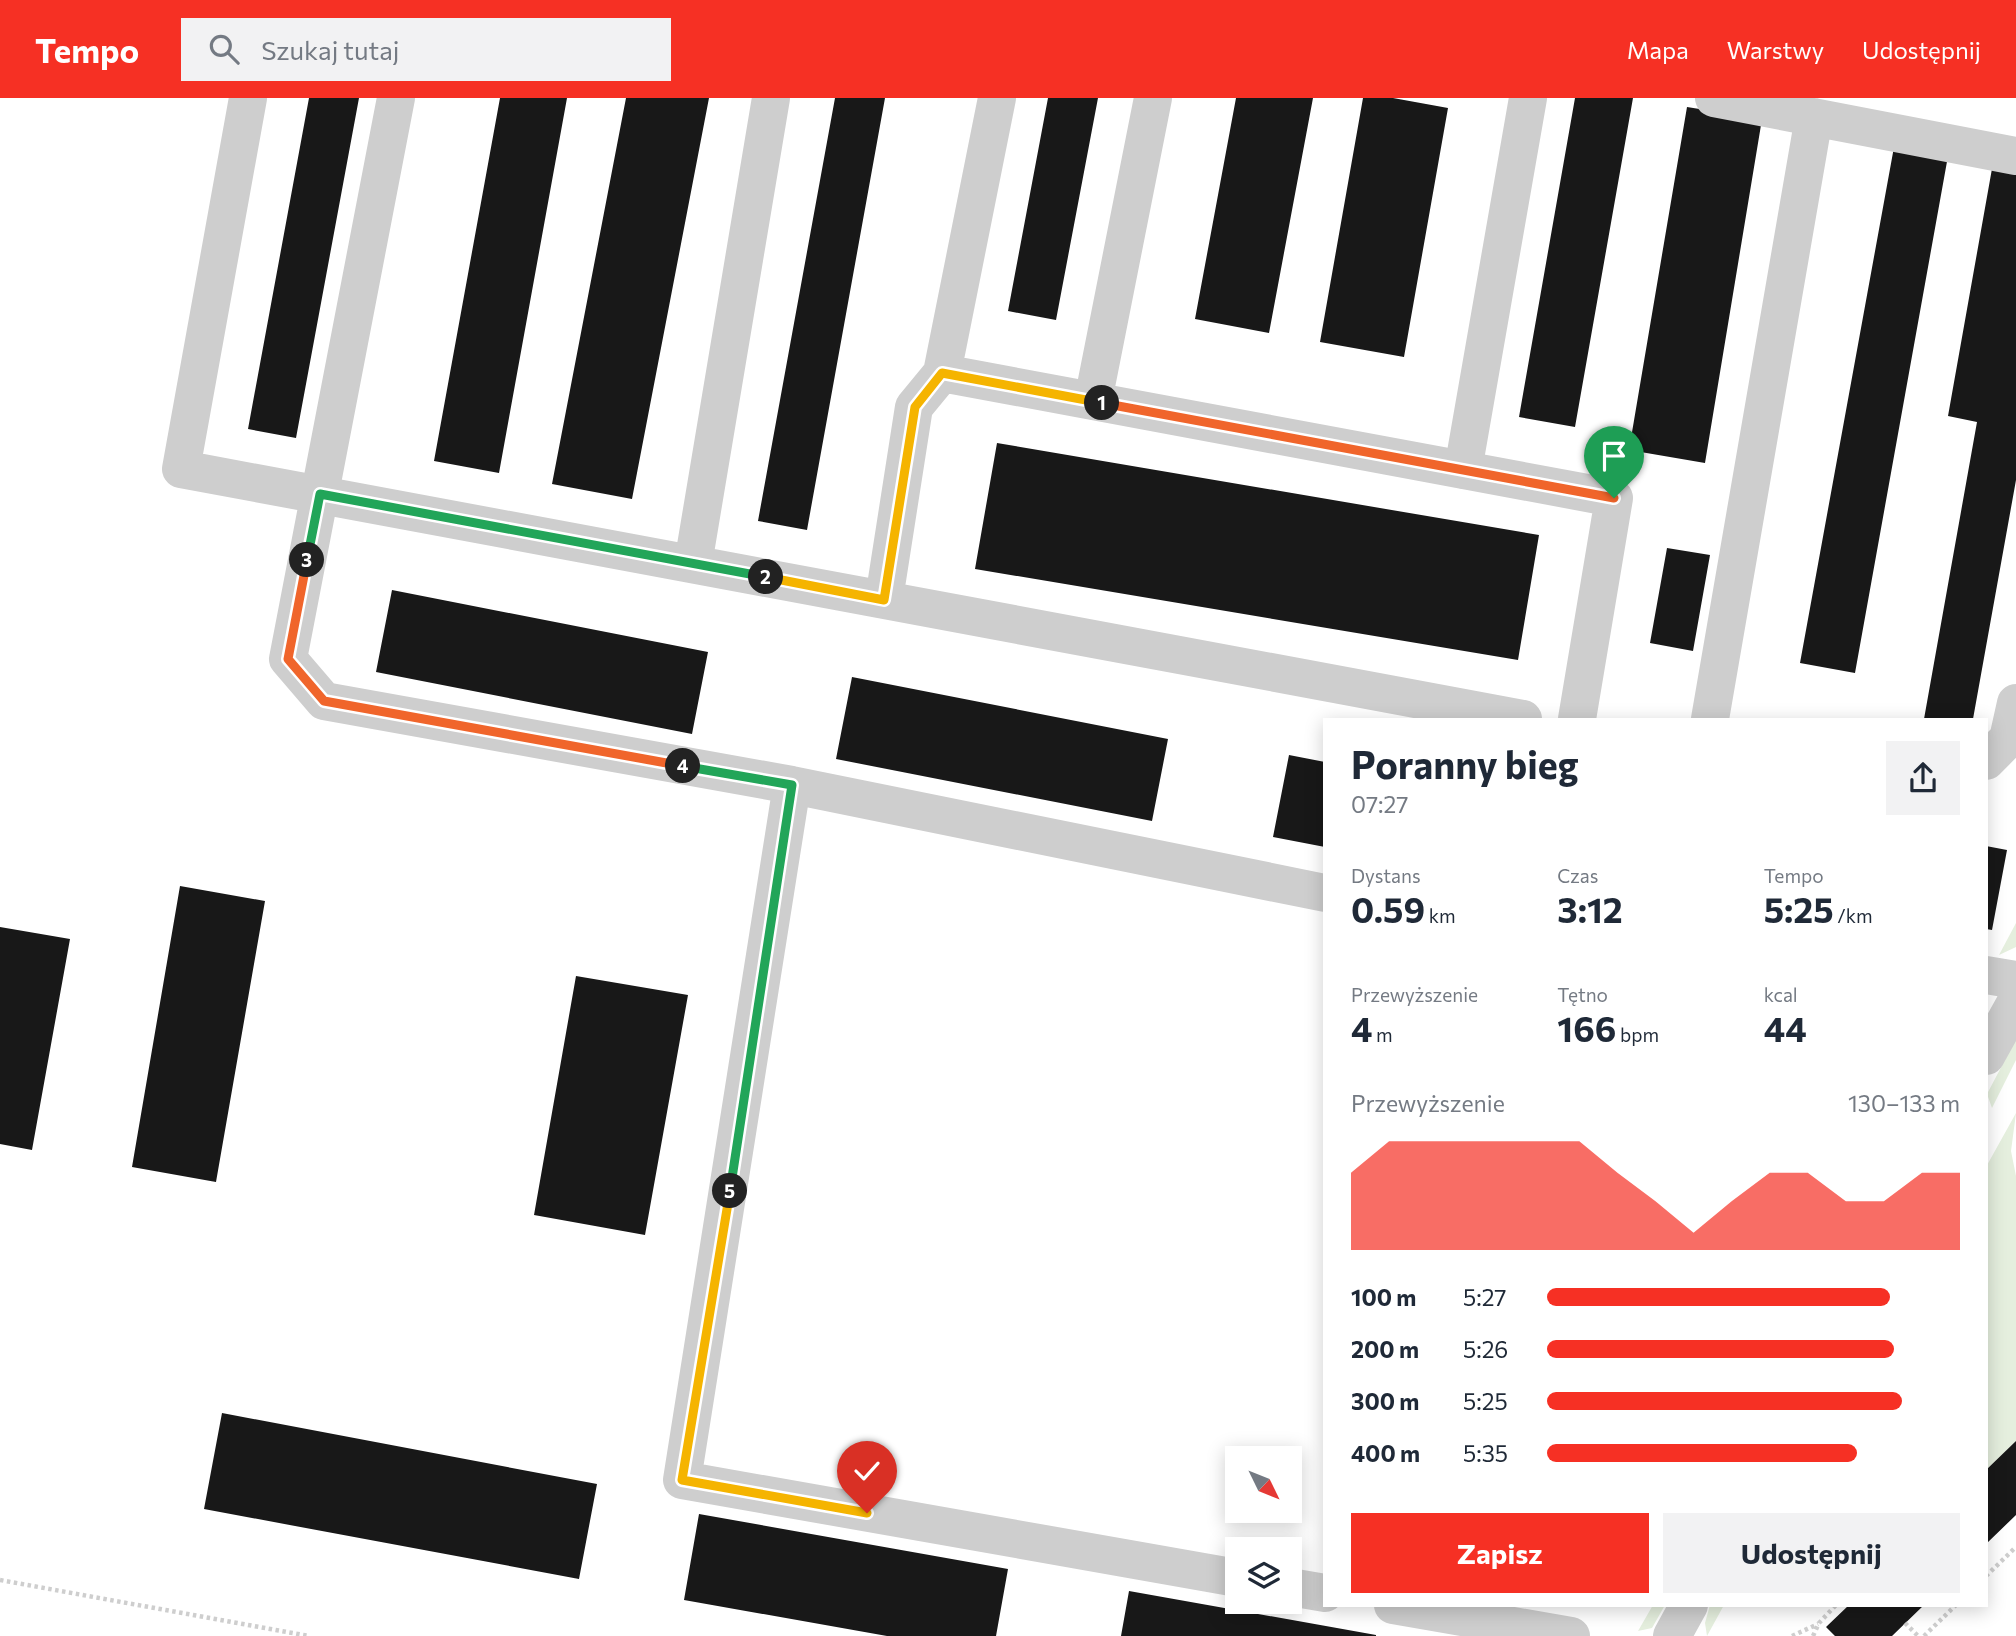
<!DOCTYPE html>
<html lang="pl">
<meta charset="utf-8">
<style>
:root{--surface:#fff;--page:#f2f2f3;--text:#1f2937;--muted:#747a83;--accent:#f63024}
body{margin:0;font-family:Commissioner,sans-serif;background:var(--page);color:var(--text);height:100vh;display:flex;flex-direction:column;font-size:26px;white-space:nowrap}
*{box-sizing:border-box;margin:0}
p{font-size:23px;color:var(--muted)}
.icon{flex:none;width:38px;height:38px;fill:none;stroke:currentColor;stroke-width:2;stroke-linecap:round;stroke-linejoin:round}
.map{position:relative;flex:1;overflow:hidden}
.details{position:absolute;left:1323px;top:620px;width:665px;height:889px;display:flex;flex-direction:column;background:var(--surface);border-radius:0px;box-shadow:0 4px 18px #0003}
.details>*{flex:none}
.needle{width:46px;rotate:133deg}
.fabs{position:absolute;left:1225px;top:1348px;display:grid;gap:14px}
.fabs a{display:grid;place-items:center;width:77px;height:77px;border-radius:0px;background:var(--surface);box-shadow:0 4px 18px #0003;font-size:35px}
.pin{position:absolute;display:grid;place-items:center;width:60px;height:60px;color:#fff;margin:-72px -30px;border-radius:50% 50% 50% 0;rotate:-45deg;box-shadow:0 0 7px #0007}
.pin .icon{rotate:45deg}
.km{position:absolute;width:35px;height:35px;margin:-18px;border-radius:50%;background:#222;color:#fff;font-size:19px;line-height:35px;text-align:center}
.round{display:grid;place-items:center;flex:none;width:74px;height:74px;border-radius:0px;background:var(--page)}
.headline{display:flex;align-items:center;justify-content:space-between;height:119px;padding:0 28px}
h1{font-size:38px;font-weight:700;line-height:52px}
.metrics{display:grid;grid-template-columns:repeat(3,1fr);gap:10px;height:119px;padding:7px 28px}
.metrics div{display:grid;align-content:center}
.metrics b{font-size:35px;font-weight:700}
.metrics small{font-size:19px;font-weight:400}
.metrics p{font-size:19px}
.chart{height:196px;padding:14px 28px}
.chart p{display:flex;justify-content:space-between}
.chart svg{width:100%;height:126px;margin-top:7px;fill:var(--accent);opacity:.7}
.action{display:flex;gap:14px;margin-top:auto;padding:14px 28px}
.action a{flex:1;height:80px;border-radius:0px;background:var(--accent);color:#fff;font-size:28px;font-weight:700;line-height:80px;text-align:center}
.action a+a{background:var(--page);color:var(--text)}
ul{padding:0 28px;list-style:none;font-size:23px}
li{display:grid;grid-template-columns:112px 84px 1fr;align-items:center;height:52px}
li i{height:18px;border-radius:9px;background:var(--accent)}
header{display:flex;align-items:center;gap:42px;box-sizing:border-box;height:98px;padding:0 35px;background:var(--accent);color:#fff}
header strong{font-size:33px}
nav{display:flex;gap:38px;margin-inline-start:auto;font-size:24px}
.search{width:490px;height:63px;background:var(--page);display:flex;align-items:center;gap:18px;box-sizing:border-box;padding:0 24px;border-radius:0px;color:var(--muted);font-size:26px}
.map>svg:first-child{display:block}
</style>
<header>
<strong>Tempo</strong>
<div class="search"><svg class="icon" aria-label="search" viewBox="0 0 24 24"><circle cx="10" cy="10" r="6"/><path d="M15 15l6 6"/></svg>Szukaj tutaj</div>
<nav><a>Mapa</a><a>Warstwy</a><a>Udostępnij</a></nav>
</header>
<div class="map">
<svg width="2016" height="1538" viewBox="0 0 2016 1538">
<rect width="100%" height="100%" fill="#fff"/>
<!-- green -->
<path fill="#e5efde" d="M2016 825V849L1999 857Z
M2016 941V962L1992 1010 1987 996Z
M2016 1015 2011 1053 2016 1078V1343L1986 1372V1069Z
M1653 1507H1665L1652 1530 1638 1533Z
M1710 1507H1724L1707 1538 1705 1525Z"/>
<!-- building -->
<path fill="#181818" d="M309 0H359L296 340 248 331Z
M500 0H567L499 375 434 363Z
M626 0H709L632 401 552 386Z
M835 0H885L807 432 758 423Z
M1048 0H1098L1056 222 1008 213Z
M1236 0H1313L1269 235 1195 221Z
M1363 0H1393L1448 10 1404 259 1320 244Z
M1575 0H1633L1575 329 1519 319Z
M1687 9 1762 21 1705 365 1629 352Z
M1894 49 1948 58 1855 575 1800 565Z
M1993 65 2016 69V382L1973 621H1924L1977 324 1948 318Z
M997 345 1539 437 1518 562 975 471Z
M1667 450 1710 457 1693 553 1650 545Z
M392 492 708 554 692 636 376 574Z
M852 579 1168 641 1152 723 836 661Z
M1289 657 1325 664V749L1273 739Z
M1986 748 2007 752 1992 832 1986 831Z
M180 788 265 803 216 1084 132 1069Z
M0 829 70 841 32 1052 0 1046Z
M576 878 688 897 645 1137 534 1117Z
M222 1315 597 1386 579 1481 204 1411Z
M2016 1343V1417L1986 1446V1372Z
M699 1416 1008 1471 996 1538H887L684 1502Z
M1129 1493 1376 1537V1538H1121Z
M1849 1507H1924L1892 1538H1835L1826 1529Z"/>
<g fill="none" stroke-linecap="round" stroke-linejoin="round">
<!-- path -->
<path stroke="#cecece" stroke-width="4.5" stroke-dasharray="3.5 3.5" stroke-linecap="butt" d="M1986 1478 2016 1449
M0 1482 309 1538
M1905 1525 1918 1538
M1792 1538 1818 1526
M1813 1538 1819 1525 1836 1507
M1924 1538 1956 1507"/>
<!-- minor -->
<path stroke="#cecece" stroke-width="38" d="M248 0 181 371 1523 621
M396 0 288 561 324 603 792 687 1325 795
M1714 0 2016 58
M942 275 1614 400 1577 621
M1093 303 1153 0
M1463 372 1528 0
M693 466 771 0
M884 501 914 309 942 275 997 0
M1710 621 1814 19
M1986 663 2008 641 2016 605
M792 687 682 1382 1237 1480
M1986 877 2016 882
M1986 958 2016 904
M1290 1489 1325 1495
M1393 1507 1571 1538
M1672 1538 1689 1507"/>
</g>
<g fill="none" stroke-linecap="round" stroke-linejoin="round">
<defs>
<path id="split-1" d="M1102 305 1614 400"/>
<path id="split-2" d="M766 479 884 502 915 309 942 275 1102 305"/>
<path id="split-3" d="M307 462 320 396 766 479"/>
<path id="split-4" d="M307 462 288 561 324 603 683 668"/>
<path id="split-5" d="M683 668 792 687 730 1093"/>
<path id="split-6" d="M730 1093 682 1382 867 1415"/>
</defs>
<!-- split-1 casing -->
<use href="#split-1" stroke="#fff" stroke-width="14"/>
<!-- split-2 casing -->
<use href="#split-2" stroke="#fff" stroke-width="14"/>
<!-- split-3 casing -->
<use href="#split-3" stroke="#fff" stroke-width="14"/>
<!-- split-4 casing -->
<use href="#split-4" stroke="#fff" stroke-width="14"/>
<!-- split-5 casing -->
<use href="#split-5" stroke="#fff" stroke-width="14"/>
<!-- split-6 casing -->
<use href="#split-6" stroke="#fff" stroke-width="14"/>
<!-- split-1 -->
<use href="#split-1" stroke="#f0652b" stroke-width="9"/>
<!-- split-2 -->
<use href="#split-2" stroke="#f5b400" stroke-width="9"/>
<!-- split-3 -->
<use href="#split-3" stroke="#22a559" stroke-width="9"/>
<!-- split-4 -->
<use href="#split-4" stroke="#f0652b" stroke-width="9"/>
<!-- split-5 -->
<use href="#split-5" stroke="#22a559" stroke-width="9"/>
<!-- split-6 -->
<use href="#split-6" stroke="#f5b400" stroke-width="9"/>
</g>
</svg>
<div class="fabs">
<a><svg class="needle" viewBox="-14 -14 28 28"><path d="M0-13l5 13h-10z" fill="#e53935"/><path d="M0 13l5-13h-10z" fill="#747a83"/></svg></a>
<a><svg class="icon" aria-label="layers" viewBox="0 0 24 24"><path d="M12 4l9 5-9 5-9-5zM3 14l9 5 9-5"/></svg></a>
</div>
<div class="pin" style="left:1614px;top:400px;background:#1e9e55"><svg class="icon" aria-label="arrive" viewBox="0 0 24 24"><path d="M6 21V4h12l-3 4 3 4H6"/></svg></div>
<div class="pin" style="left:867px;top:1415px;background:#d93025"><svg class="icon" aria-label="check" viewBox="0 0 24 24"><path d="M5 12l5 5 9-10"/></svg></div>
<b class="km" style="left:1102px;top:305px">1</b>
<b class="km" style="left:766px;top:479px">2</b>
<b class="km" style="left:307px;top:462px">3</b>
<b class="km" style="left:683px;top:668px">4</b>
<b class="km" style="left:730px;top:1093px">5</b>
<section class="details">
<div class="headline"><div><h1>Poranny bieg</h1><p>07:27</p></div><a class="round"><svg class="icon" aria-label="share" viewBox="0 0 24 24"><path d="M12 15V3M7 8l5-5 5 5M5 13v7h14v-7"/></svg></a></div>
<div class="metrics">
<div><p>Dystans</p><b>0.59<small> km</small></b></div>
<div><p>Czas</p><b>3:12</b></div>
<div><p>Tempo</p><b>5:25<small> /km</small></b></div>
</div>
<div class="metrics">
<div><p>Przewyższenie</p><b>4<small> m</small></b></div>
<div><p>Tętno</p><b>166<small> bpm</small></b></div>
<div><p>kcal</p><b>44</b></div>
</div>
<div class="chart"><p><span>Przewyższenie</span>130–133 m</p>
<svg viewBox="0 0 160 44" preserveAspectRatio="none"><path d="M0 44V17L10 6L20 6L30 6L40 6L50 6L60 6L70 17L80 27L90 38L100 27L110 17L120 17L130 27L140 27L150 17L160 17V44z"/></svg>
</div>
<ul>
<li><b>100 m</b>5:27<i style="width:83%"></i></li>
<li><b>200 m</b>5:26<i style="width:84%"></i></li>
<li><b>300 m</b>5:25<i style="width:86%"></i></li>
<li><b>400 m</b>5:35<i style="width:75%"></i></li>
</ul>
<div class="action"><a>Zapisz</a><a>Udostępnij</a></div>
</section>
</div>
